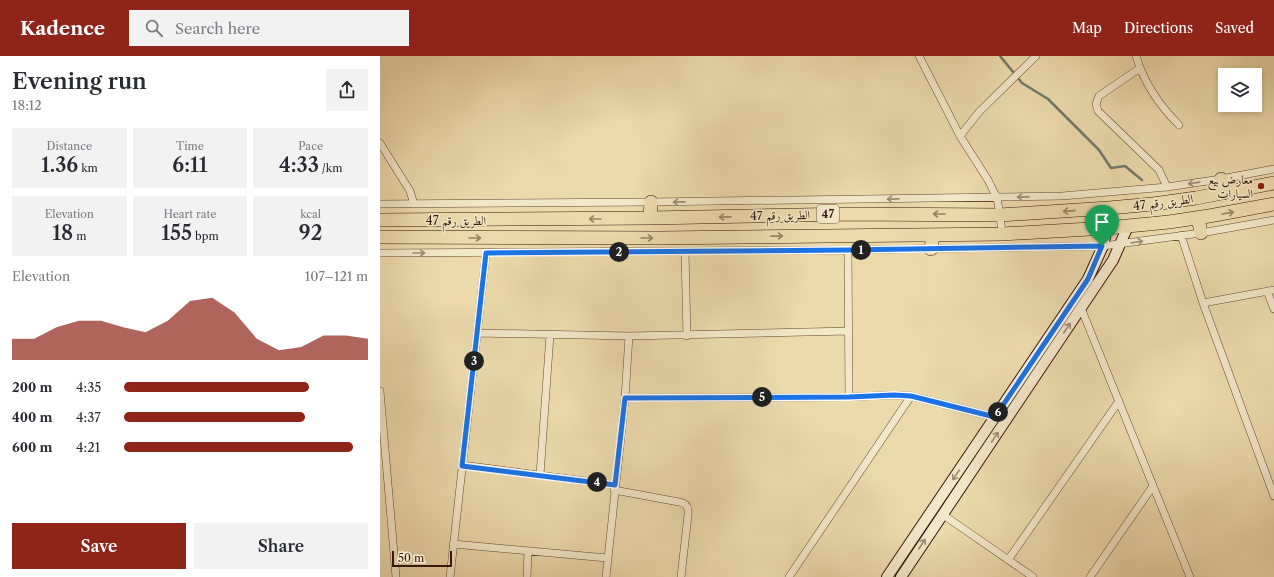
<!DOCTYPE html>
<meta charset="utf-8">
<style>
:root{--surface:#fff;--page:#f2f2f3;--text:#2b2b33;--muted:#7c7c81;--accent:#8f2418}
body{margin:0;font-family:"Libre Caslon Text",Amiri,serif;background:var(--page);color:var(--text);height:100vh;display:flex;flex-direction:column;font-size:15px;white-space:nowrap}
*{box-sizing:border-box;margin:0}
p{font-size:13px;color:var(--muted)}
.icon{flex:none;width:22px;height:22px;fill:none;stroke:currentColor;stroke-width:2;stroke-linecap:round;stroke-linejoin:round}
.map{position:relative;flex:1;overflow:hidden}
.sheet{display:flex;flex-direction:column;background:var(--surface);width:380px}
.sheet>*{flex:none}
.tools{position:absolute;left:838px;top:12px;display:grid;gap:8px}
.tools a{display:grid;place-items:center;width:44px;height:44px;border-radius:0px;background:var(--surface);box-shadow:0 2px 6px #0003;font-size:20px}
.scale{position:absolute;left:12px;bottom:10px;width:60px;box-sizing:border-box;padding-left:4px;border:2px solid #3b180a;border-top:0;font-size:11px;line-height:14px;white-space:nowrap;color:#3b180a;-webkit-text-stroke:3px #f3e7ca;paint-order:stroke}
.pin{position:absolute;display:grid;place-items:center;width:34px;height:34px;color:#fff;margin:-41px -17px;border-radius:50% 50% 50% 0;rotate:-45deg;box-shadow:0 0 4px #0007}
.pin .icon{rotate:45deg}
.km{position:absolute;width:20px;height:20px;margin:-10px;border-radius:50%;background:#222;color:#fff;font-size:11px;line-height:20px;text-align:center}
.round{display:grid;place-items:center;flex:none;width:42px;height:42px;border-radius:0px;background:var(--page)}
.summary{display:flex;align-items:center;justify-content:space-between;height:68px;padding:0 12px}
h1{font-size:22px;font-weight:600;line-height:30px}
.figures{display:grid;grid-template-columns:repeat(3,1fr);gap:6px;height:68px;padding:4px 12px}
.figures div{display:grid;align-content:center;border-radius:0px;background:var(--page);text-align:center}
.figures b{font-size:20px;font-weight:600}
.figures small{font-size:11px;font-weight:400}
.figures p{font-size:11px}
.chart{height:112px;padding:8px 12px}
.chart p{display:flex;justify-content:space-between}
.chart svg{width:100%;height:72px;margin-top:4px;fill:var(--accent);opacity:.7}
.primary-button{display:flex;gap:8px;margin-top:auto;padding:8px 12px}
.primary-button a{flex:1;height:46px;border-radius:0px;background:var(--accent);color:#fff;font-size:16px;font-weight:600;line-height:46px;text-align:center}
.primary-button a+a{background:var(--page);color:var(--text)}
ul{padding:0 12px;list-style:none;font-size:13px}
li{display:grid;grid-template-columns:64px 48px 1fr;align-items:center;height:30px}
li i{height:10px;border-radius:5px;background:var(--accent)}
header{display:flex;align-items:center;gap:24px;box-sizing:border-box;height:56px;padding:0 20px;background:var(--accent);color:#fff}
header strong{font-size:19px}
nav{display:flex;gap:22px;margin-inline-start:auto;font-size:14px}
.search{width:280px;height:36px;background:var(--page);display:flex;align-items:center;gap:10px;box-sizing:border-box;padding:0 14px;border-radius:0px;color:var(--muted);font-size:15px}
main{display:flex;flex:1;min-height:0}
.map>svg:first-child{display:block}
</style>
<header>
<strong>Kadence</strong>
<div class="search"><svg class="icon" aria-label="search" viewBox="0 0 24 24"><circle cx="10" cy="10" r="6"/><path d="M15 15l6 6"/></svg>Search here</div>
<nav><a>Map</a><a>Directions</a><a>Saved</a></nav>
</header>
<main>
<section class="sheet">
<div class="summary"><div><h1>Evening run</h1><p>18:12</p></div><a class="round"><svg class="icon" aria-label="share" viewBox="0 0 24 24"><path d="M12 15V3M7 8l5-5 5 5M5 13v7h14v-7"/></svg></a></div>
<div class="figures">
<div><p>Distance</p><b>1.36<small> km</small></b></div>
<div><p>Time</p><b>6:11</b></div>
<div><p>Pace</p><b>4:33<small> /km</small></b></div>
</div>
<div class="figures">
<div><p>Elevation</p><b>18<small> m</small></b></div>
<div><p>Heart rate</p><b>155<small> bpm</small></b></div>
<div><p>kcal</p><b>92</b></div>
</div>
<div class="chart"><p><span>Elevation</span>107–121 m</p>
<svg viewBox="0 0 160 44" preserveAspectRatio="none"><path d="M0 44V31L10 31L20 24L30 20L40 20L50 24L60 27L70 20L80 8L90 6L100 15L110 31L120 38L130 36L140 29L150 29L160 31V44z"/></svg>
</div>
<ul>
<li><b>200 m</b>4:35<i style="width:76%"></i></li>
<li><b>400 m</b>4:37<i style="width:74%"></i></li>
<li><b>600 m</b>4:21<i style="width:94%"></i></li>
</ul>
<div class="primary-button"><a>Save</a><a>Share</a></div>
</section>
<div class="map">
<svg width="894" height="521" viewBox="0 0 894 521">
<rect width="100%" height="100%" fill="#ecdaad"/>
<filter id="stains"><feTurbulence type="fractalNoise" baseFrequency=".005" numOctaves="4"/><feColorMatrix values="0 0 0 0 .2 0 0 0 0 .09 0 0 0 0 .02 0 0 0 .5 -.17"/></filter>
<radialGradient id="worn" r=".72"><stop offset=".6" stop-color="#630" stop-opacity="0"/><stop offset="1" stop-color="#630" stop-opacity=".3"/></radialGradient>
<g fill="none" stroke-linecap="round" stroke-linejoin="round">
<!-- stream -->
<path stroke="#73796c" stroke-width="2.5" d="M620 0 642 27 668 43 719 94 731 112 745 110 762 124"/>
<defs>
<path id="street" d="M539 0 580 80 608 124 617 142 620 159 622 178
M756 0C764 27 779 49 799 69
M760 12 719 40 716 48 718 55 779 114 787 131
M580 80 599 56 656 0
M0 87 30 135 34 148
M0 148 271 146 682 140 787 131 841 123 894 113
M801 179 823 247 894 440
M468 194 469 341
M305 195 307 280
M0 197 468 194 723 190 821 177 894 164
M887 235 894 253
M823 247 894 234
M701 252 810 521
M97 277 249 280 469 275
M0 335 16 521
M245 342 469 341 514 339 531 340 615 361
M82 409 235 429
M160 419 170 279
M234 434 299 446C306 447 309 451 308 459L301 521
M562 458 653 521
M73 488 227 502
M628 504 739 345
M70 521 106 197
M147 521 148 495
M226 521 245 342 249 280
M409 521 531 340
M710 521 773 430"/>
<path id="secondary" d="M507 521 708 223 723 190 727 172
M521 521 733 204 748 170"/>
<path id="highway" d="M841 123 844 137
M270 162 271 146
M818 162 821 177
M0 164 270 162 470 158 620 159 729 152 773 148 816 142 894 127
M0 181 280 182 622 178 727 172 789 166 829 160 894 148
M551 193 553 179"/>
</defs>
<!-- street casing -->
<use href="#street" stroke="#674833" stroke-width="8"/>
<!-- secondary casing -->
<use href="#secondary" stroke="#3b180a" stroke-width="12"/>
<!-- highway casing -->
<use href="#highway" stroke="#3b180a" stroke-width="14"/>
<!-- street -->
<use href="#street" stroke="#f3e7ca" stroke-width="7"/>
<!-- secondary -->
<use href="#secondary" stroke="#f3e7ca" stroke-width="10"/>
<!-- highway -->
<use href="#highway" stroke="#ecdaad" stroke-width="13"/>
</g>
<!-- one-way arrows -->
<defs><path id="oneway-shaft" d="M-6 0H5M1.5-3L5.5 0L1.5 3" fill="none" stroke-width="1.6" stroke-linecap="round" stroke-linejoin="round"/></defs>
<g stroke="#a08a74">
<use href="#oneway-shaft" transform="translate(814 127) rotate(172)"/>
<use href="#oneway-shaft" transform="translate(643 141) rotate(179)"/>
<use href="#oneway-shaft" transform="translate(513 143) rotate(179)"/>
<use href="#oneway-shaft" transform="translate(299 146) rotate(179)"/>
<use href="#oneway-shaft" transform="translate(757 186) rotate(-8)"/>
<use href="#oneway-shaft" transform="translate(39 197)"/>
<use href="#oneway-shaft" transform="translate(687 272) rotate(-56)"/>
<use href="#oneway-shaft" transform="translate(615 381) rotate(-56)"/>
<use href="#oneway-shaft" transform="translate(576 419) rotate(124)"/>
<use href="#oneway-shaft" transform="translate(542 488) rotate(-57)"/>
</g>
<g stroke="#9c8364">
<use href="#oneway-shaft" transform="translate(689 155) rotate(176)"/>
<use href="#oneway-shaft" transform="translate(848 157) rotate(-10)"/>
<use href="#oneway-shaft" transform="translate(559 158) rotate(-180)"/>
<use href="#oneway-shaft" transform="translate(345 161) rotate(179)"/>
<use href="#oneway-shaft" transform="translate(215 163) rotate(180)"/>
<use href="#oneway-shaft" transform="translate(397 180) rotate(-1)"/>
<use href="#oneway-shaft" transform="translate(95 182)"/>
<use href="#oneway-shaft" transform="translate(267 182)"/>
</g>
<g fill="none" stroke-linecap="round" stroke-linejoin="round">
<defs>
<path id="route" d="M722 190 708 223 615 361 531 340 514 339 469 341 245 342 235 429 82 410 106 197 468 194Z"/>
</defs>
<!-- route casing -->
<use href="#route" stroke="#fff" stroke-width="8"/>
<!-- route -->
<use href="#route" stroke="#1a73e8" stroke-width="5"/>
</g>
<!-- markers -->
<circle fill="#8f2418" stroke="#f3e7ca" stroke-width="1.5" cx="881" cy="130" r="4"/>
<g text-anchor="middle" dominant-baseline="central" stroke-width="3" stroke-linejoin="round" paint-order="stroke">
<!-- shield labels -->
<rect fill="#f3e7ca" stroke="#725644" stroke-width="1" x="437" y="149" width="22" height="18" rx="3"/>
<g font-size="11" font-weight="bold" fill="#3b180a">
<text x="448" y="158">47</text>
</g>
<!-- poi labels -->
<g font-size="12" fill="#3b180a" stroke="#f3e7ca" text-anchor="end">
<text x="873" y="123">معارض بيع<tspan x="873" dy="14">السيارات</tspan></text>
</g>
<!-- street labels -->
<g font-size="12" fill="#3b180a" stroke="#f3e7ca">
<text transform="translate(783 146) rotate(-7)">الطريق رقم 47</text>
<text transform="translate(400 159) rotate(-1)">الطريق رقم 47</text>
<text x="76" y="164">الطريق رقم 47</text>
</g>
</g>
<rect width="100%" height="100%" filter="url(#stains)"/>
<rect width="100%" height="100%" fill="url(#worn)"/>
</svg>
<div class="tools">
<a><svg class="icon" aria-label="layers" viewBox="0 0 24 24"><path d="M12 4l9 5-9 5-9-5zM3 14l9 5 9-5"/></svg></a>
</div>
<div class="scale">50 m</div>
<div class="pin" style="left:722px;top:190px;background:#1e9e55"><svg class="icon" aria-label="arrive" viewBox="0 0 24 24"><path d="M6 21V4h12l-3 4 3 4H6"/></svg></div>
<b class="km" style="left:481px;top:194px">1</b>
<b class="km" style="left:239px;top:196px">2</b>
<b class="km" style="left:94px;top:305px">3</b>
<b class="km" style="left:217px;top:426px">4</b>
<b class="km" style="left:382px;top:341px">5</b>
<b class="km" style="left:618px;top:356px">6</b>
</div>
</main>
